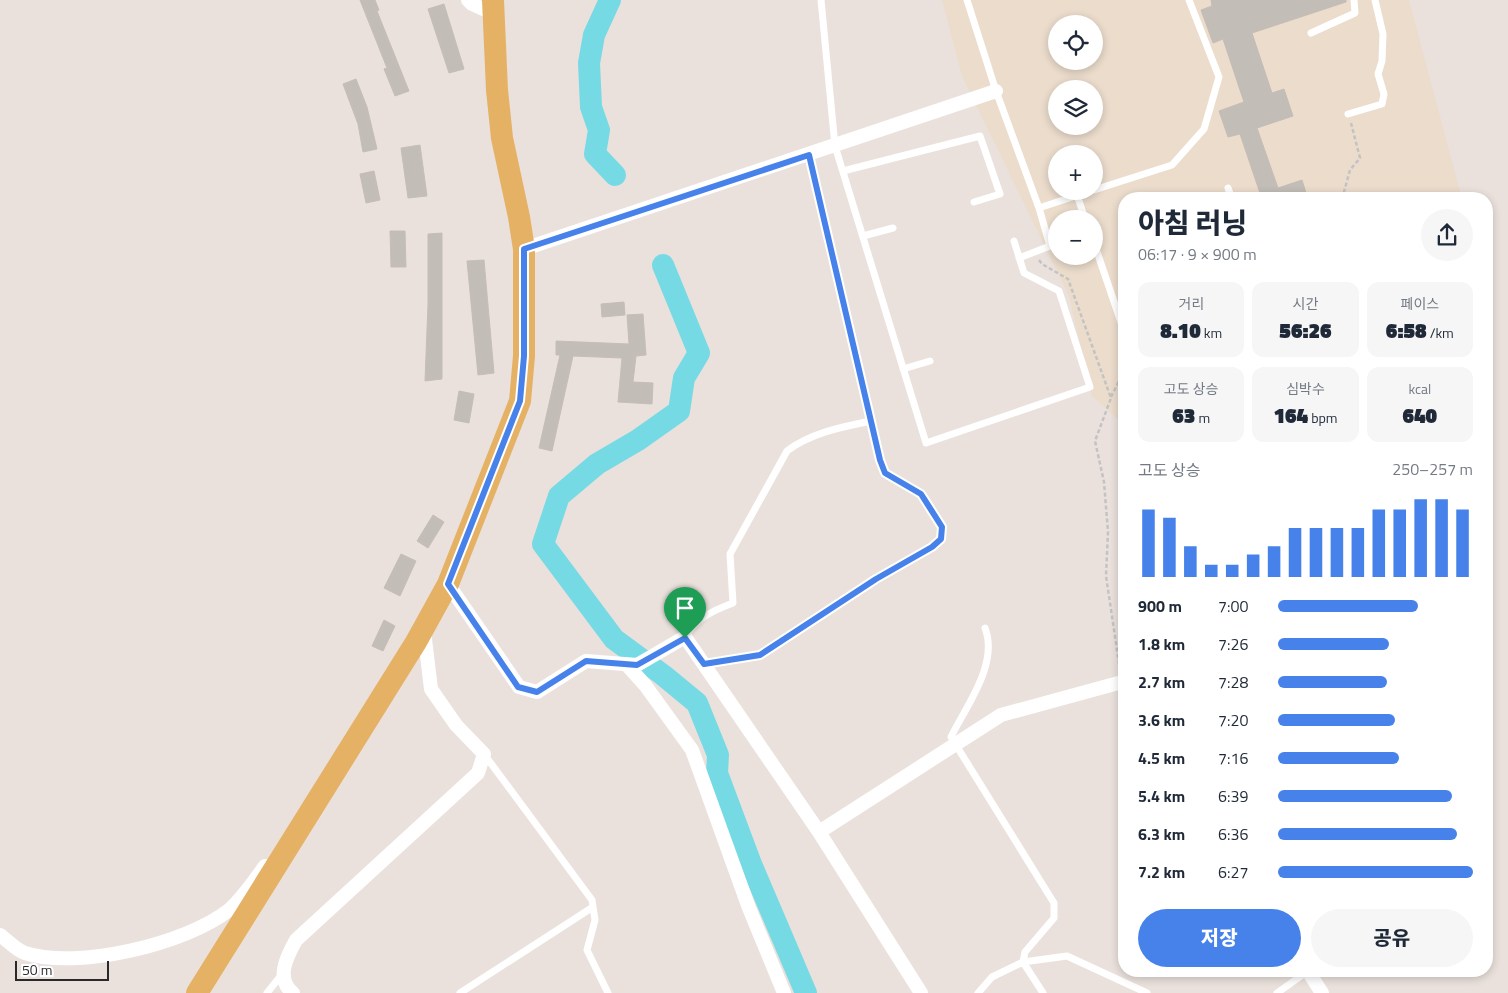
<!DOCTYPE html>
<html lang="ko">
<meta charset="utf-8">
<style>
:root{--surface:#fff;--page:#f6f6f7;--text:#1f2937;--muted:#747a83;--accent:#4782eb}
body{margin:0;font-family:"Titillium Web","Noto Sans KR",sans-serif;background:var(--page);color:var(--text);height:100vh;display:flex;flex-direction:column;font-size:19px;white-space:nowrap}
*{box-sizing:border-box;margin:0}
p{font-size:16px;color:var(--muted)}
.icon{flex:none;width:28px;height:28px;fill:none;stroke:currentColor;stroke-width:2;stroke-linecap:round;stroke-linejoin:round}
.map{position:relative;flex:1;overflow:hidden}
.panel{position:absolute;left:1118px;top:192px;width:375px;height:785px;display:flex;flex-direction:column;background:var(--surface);border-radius:20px;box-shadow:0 2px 8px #0003}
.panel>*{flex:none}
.buttons{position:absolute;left:1048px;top:15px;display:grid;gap:10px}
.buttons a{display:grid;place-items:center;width:55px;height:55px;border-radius:50%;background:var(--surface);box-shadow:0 2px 8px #0003;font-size:25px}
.scale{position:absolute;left:15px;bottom:12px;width:94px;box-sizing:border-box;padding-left:5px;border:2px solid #292929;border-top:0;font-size:14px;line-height:18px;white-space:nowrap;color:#292929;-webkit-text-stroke:4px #fff;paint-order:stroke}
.pin{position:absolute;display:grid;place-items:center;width:42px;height:42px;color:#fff;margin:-51px -21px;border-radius:50% 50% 50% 0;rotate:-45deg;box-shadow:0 0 5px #0007}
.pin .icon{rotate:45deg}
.round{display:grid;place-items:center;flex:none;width:52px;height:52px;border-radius:26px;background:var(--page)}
.overview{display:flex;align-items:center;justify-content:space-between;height:85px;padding:0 20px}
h1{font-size:28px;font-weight:800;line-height:38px}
.stats{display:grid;grid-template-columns:repeat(3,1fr);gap:8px;height:85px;padding:5px 20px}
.stats div{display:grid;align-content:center;border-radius:12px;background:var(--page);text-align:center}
.stats b{font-size:21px;font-weight:800}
.stats small{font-size:14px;font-weight:400}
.stats p{font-size:14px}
.chart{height:140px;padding:10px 20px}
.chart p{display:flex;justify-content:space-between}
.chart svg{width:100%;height:90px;margin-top:5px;stroke:var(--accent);stroke-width:6}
.action{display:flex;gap:10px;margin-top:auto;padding:10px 20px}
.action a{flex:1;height:58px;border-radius:30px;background:var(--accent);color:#fff;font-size:20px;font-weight:800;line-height:58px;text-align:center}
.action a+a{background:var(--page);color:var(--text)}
ul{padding:0 20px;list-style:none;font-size:16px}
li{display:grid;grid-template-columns:80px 60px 1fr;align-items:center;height:38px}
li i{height:12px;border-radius:6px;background:var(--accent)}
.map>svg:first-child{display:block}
</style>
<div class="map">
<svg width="1508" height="993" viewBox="0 0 1508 993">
<rect width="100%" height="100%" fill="#eae1dc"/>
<!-- education -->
<path fill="#ebdccc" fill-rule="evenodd" d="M942 0H1409L1462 199H1124V425L1092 396 1069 296 962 76ZM1056 24H1094V61H1056ZM1056 89H1094V126H1056ZM1056 154H1094V191H1056ZM1056 219H1094V256H1056Z"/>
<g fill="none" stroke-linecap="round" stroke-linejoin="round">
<!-- river -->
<path stroke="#76dae5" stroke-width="22" d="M610 0 594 35 589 63 591 107 599 130 595 154 615 175
M663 265 699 353 684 378 679 411 638 440 597 464 559 496 543 544 614 639 663 675 697 703 718 755 717 773 751 864 806 993"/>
</g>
<!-- building -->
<path fill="#c3bdb7" stroke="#c5bdb6" d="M360 0H375L379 10 377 11 409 91 395 96 384 69 387 68Z
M1211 0H1346V2L1252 33 1272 93 1284 89 1293 116 1257 128 1278 188 1302 180 1308 199H1262L1240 134 1228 137 1219 111 1244 102 1223 39 1213 43 1201 10 1212 6Z
M444 4 464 69 449 73 428 9Z
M356 79 367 107 377 149 363 152 358 124 343 84Z
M420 145 427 196 408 198 401 148Z
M374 171 380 200 366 203 360 174Z
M390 231H405L406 267H391Z
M442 233V379L425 381 428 304V234Z
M484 260 494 373 478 375 467 261Z
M624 302 625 315 602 317 601 304Z
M643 314 646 355 636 356 633 382 653 383 652 404 618 402 622 358 573 356 552 451 539 448 560 355H556V341L629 344 627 315Z
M459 391 474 394 469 423 454 420Z
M433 515 444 522 428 548 417 541Z
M401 554 416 561 400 596 384 588Z
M384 620 395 626 383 651 372 646Z"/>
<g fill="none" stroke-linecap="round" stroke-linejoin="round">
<!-- path -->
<path stroke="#c3c3c3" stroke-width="2.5" stroke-dasharray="4 2.5" stroke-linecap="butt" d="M1342 199 1350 170 1360 158 1351 123
M1039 260 1042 264 1068 279 1111 398 1095 441 1104 482 1108 532 1106 576 1120 670
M1111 397 1124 371"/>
<!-- lane -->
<path stroke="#fff" stroke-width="7" d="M821 0 835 146 926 443 1090 387 1059 291 1024 273 1014 241
M967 0 996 91 1039 208 1090 191
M1311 33 1355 13 1354 0
M1348 114 1382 104 1384 94 1378 74 1382 61 1383 34 1375 0
M843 171 980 136 1000 194 974 202
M1228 188 1232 199
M1094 190 1172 165 1204 129 1219 77 1189 0
M1077 195 1085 219
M863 236 893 228
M1094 243 1124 331
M1019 258 1050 246 1039 208
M903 369 930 361
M985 628C999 664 966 706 951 737L1054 903V918L1025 952 1023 962 1043 993
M685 637C697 618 712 611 733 603L730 554 787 451C810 433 842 427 871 421
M704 664 760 655 876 579 932 547 941 539 942 527 921 495 885 473 880 460 809 155
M484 754 592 900 595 920 587 950 608 993
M267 993 283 973
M460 993 593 907
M978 993 992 977 1023 962 1067 956 1147 993
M1277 993 1308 971"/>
<!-- street -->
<path stroke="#fff" stroke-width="14" d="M468 0 472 4 494 14
M524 249 996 91
M448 584 519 687 537 692 586 661 637 665 685 637 819 832 921 993
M626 664 645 685 692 750 749 908 784 993
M819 832 1001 715 1122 682 1124 685
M0 935C7 940 16 950 25 953 77 970 186 944 229 910 243 898 254 881 265 866
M1308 971 1322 993
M293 993C275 979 287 956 296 940L478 773 484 754 456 725 431 689 424 631"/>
<!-- primary -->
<path stroke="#e5b265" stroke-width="22" d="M197 993 416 642 448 584 520 401 524 356V249L519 217 502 138 497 90 493 0"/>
</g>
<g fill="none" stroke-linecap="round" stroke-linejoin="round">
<defs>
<path id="route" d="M809 155 880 460 885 473 921 494 942 527 941 539 932 547 876 579 760 655 704 664 685 638 637 665 586 661 537 692 518 687 448 584 520 401 524 356V249Z"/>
</defs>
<!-- route casing -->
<use href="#route" stroke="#fff" stroke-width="10"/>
<!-- route -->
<use href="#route" stroke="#4782eb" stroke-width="6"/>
</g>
</svg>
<div class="buttons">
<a><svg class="icon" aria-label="locate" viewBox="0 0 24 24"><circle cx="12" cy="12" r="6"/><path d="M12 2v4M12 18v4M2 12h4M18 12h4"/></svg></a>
<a><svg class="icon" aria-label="layers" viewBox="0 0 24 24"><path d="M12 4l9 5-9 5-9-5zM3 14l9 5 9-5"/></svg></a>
<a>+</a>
<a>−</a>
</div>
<div class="scale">50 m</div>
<div class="pin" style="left:685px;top:638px;background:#1e9e55"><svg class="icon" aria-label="arrive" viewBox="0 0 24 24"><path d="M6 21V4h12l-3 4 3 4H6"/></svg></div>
<section class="panel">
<div class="overview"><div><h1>아침 러닝</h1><p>06:17 · 9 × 900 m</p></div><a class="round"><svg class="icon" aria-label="share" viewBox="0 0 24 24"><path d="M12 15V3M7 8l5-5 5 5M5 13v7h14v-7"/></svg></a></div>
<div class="stats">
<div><p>거리</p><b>8.10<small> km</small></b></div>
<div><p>시간</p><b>56:26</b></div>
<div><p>페이스</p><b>6:58<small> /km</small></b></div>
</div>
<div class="stats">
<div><p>고도 상승</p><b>63<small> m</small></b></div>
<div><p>심박수</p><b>164<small> bpm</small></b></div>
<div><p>kcal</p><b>640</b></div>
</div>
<div class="chart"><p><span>고도 상승</span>250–257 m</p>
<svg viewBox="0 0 160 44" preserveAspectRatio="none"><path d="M5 44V11M15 44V15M25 44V29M35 44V38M45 44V38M55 44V33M65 44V29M75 44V20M85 44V20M95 44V20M105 44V20M115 44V11M125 44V11M135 44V6M145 44V6M155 44V11"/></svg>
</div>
<ul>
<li><b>900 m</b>7:00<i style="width:72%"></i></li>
<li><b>1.8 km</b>7:26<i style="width:57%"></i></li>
<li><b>2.7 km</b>7:28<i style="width:56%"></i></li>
<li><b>3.6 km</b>7:20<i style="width:60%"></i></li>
<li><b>4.5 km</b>7:16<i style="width:62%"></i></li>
<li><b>5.4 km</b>6:39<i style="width:89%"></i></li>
<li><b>6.3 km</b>6:36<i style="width:92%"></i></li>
<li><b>7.2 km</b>6:27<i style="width:100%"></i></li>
</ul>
<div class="action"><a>저장</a><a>공유</a></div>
</section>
</div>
